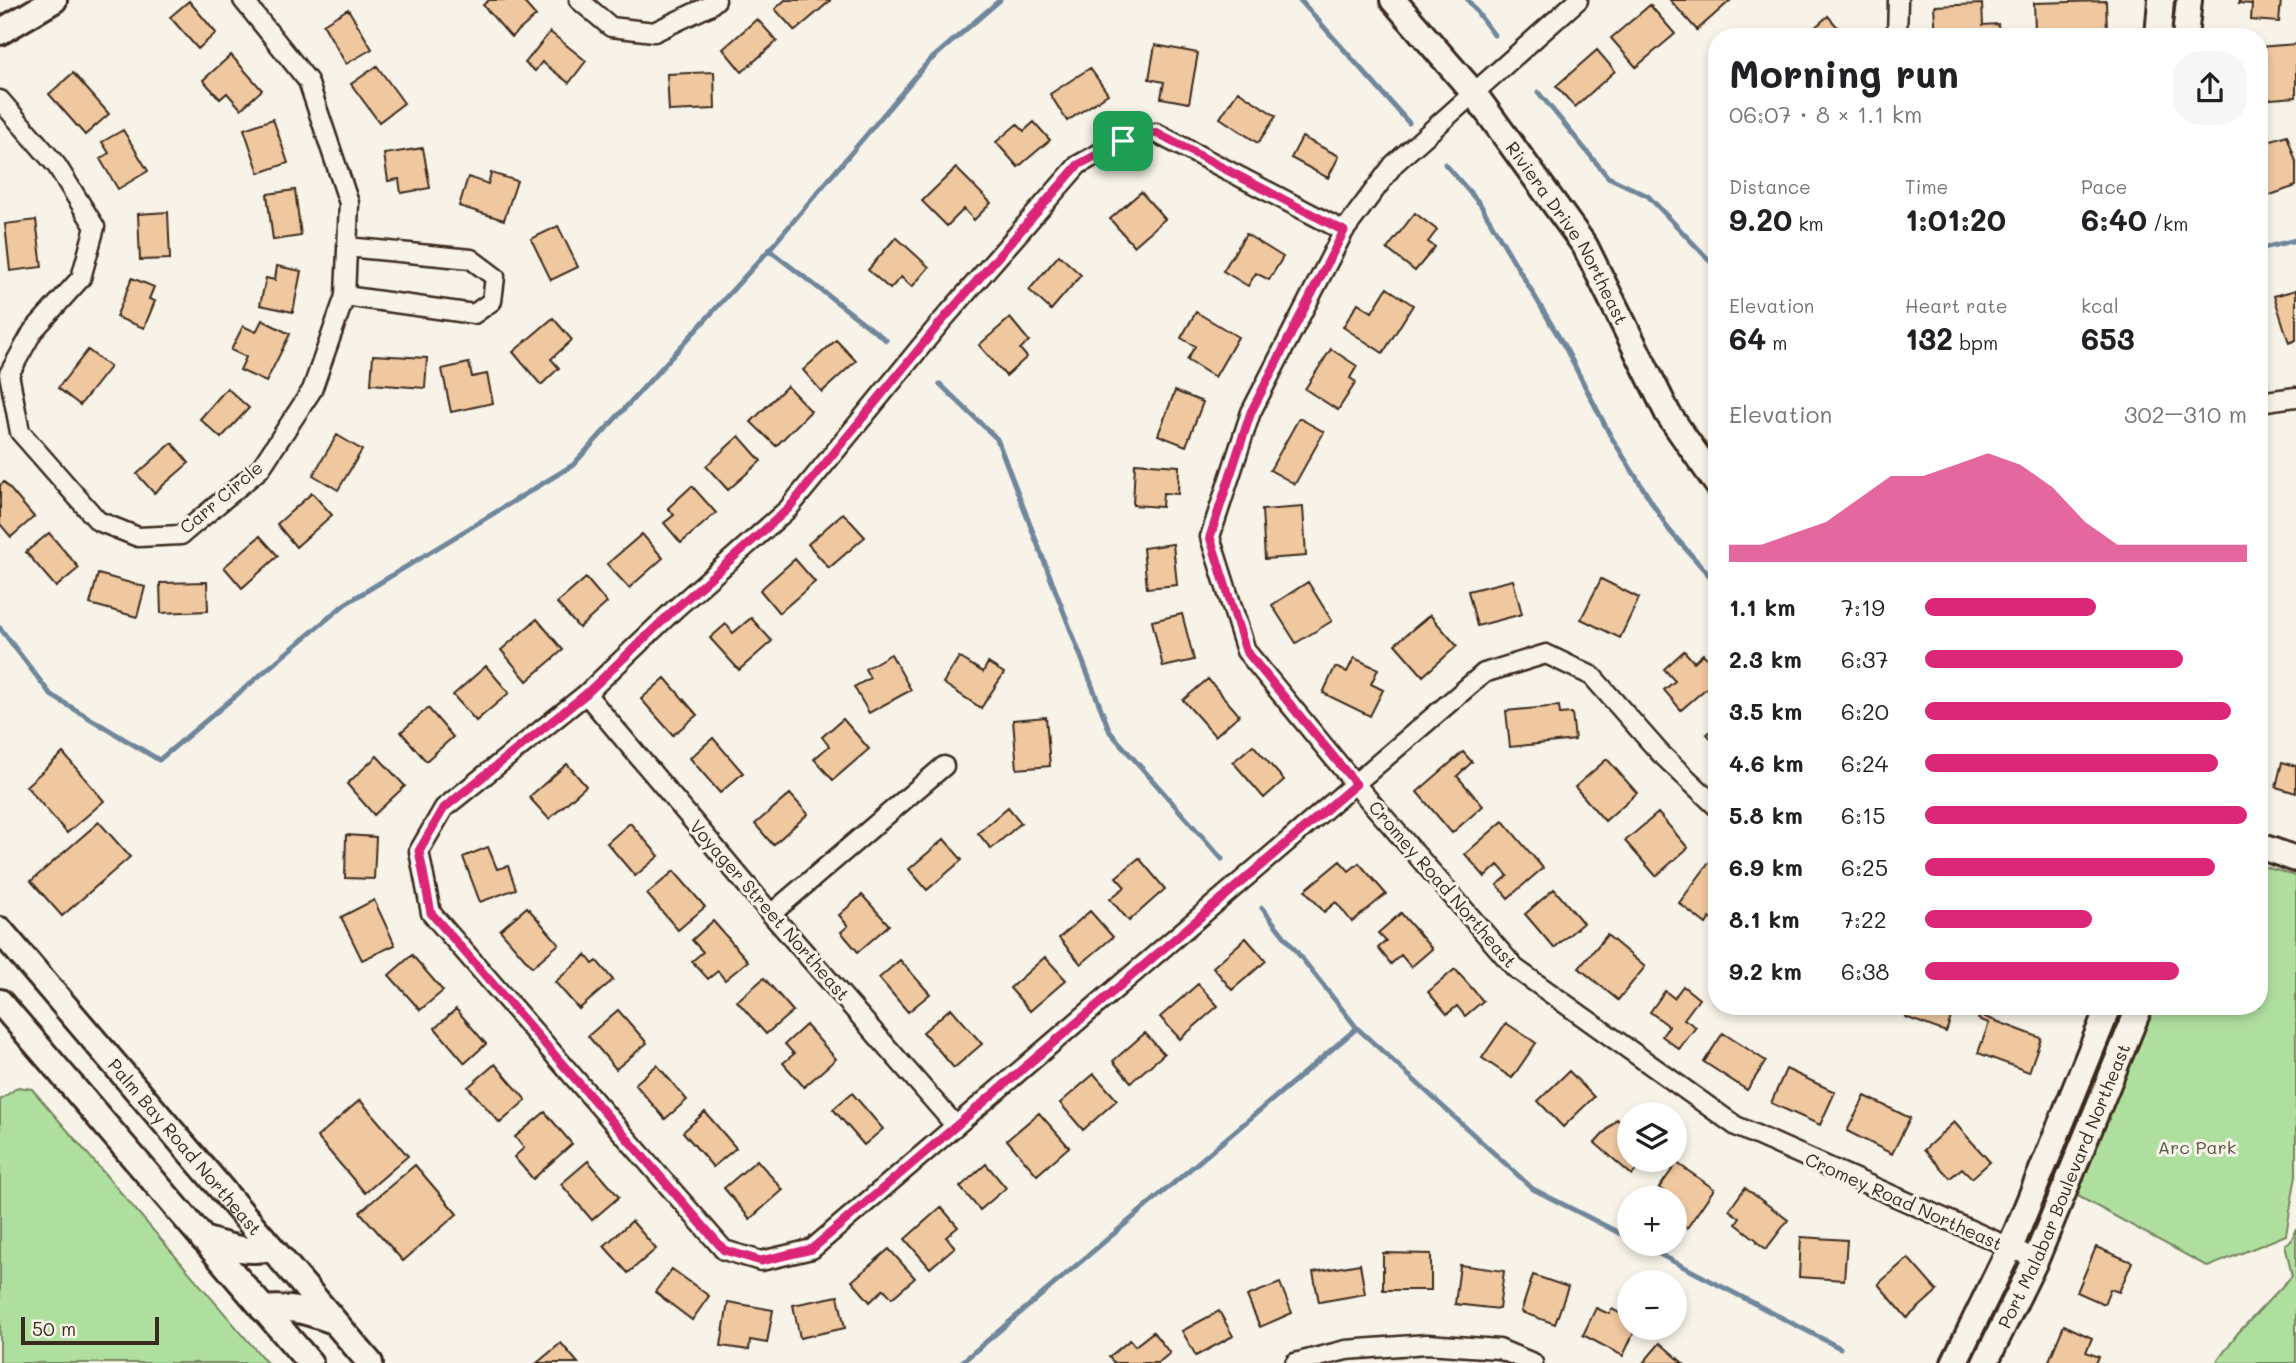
<!DOCTYPE html>
<meta charset="utf-8">
<style>
:root{--surface:#fff;--page:#f6f6f6;--text:#202124;--muted:#757577;--accent:#db2777}
body{margin:0;font-family:Mali,sans-serif;background:var(--page);color:var(--text);height:100vh;display:flex;flex-direction:column;font-size:26px;white-space:nowrap}
*{box-sizing:border-box;margin:0}
p{font-size:23px;color:var(--muted)}
.icon{flex:none;width:38px;height:38px;fill:none;stroke:currentColor;stroke-width:2;stroke-linecap:round;stroke-linejoin:round}
.map{position:relative;flex:1;overflow:hidden}
.side{position:absolute;left:1708px;top:28px;width:560px;height:987px;display:flex;flex-direction:column;background:var(--surface);border-radius:28px;box-shadow:0 4px 10px #0003}
.side>*{flex:none}
.tools{position:absolute;left:1617px;top:1102px;display:grid;gap:14px}
.tools a{display:grid;place-items:center;width:70px;height:70px;border-radius:50%;background:var(--surface);box-shadow:0 4px 10px #0003;font-size:35px}
.scale{position:absolute;left:21px;bottom:18px;width:138px;box-sizing:border-box;padding-left:7px;border:4px solid #3b2a1e;border-top:0;font-size:19px;line-height:24px;white-space:nowrap;color:#3b2a1e;-webkit-text-stroke:5px #f7f3e8;paint-order:stroke}
.pin{position:absolute;display:grid;place-items:center;width:60px;height:60px;color:#fff;margin:-30px;border-radius:14px;box-shadow:0 4px 10px #0006}
.round{display:grid;place-items:center;flex:none;width:74px;height:74px;border-radius:28px;background:var(--page)}
.headline{display:flex;align-items:center;justify-content:space-between;height:119px;padding:0 21px}
h1{font-size:38px;font-weight:700;line-height:52px}
.stats{display:grid;grid-template-columns:repeat(3,1fr);gap:10px;height:119px;padding:7px 21px}
.stats div{display:grid;align-content:center}
.stats b{font-size:30px;font-weight:700}
.stats small{font-size:19px;font-weight:400}
.stats p{font-size:19px}
.chart{height:196px;padding:14px 21px}
.chart p{display:flex;justify-content:space-between}
.chart svg{width:100%;height:126px;margin-top:7px;fill:var(--accent);opacity:.7}
ul{padding:0 21px;list-style:none;font-size:23px}
li{display:grid;grid-template-columns:112px 84px 1fr;align-items:center;height:52px}
li i{height:18px;border-radius:9px;background:var(--accent)}
.map>svg:first-child{display:block}
</style>
<div class="map">
<svg width="2296" height="1363" viewBox="0 0 2296 1363">
<rect width="100%" height="100%" fill="#f7f3e8"/>
<filter id="ink" filterUnits="userSpaceOnUse"><feTurbulence type="fractalNoise" baseFrequency=".0143" numOctaves="2"/><feDisplacementMap in="SourceGraphic" scale="14" xChannelSelector="R" yChannelSelector="G"/><feConvolveMatrix kernelMatrix="1 2 1 2 8 2 1 2 1" color-interpolation-filters="sRGB"/></filter>
<g filter="url(#ink)">
<!-- green -->
<path fill="#afdf9f" stroke="#75845e" stroke-width="2" d="M2259 865 2296 876V1175L2286 1235 2208 1267 2065 1189 2151 1006H2259Z
M18 1087 32 1089 267 1363H0V1100Z
M2296 1228V1363H2216L2237 1334 2292 1276 2285 1244 2291 1241Z"/>
<g fill="none" stroke-linecap="round" stroke-linejoin="round">
<!-- stream -->
<path stroke="#6f869a" stroke-width="5" d="M1300 0 1409 123
M1468 0 1494 35
M1538 92 1608 177 1648 196 1711 262 1717 265
M1445 164 1480 204 1566 349 1610 435 1669 530 1717 584
M2259 249 2296 240
M769 250 886 340
M940 384 997 439 1110 732 1222 859
M0 628 51 695 159 760 345 604 573 465 769 250 927 63 1000 0
M1262 908 1357 1028 1533 1189 1629 1238
M1640 1244 1840 1348
M961 1363 1357 1028"/>
</g>
<!-- building -->
<path fill="#f0c8a0" stroke="#3b2a1e" stroke-width="2" d="M489 0H522L536 16 511 37 483 5Z
M785 0H830V1L795 31 775 9Z
M1670 0H1731L1697 30Z
M2240 0H2281L2279 22 2251 20 2252 4 2239 3Z
M189 1 216 33 198 49 170 17Z
M2106 1 2107 32 2085 33V37H2049L2048 30H2035L2034 3Z
M1982 4 1983 25 1998 24 1999 34 1987 35V37H1936L1934 6Z
M1650 5 1675 34 1636 67 1611 38Z
M348 9 372 49 346 64 323 24Z
M1828 16 1846 37H1804Z
M757 19 777 41 742 72 723 49Z
M550 32 586 61 569 83 542 62 535 71 525 63Z
M2296 44V97L2259 100V47Z
M1155 45 1198 53 1189 103 1161 98 1164 82 1149 79Z
M1597 50 1615 71 1575 107 1556 86Z
M231 55 262 90 241 109 227 93 220 99 203 80Z
M377 66 404 103 379 122 351 84Z
M1090 68 1108 94 1067 121 1050 94Z
M714 72 715 109 669 111 667 74Z
M73 73 109 114 85 135 49 94Z
M1238 91 1276 116 1258 143 1220 118Z
M273 119 288 163 259 173 244 129Z
M1034 122 1050 140 1018 167 996 142 1017 124 1024 131Z
M123 130 148 171 118 189 100 159 109 153 102 142Z
M2287 135 2296 162V186L2259 199V144Z
M1302 137 1339 156 1328 178 1291 158Z
M423 148 430 188 401 193 399 179 388 181 384 154Z
M956 168 991 203 974 220 964 209 947 226 922 201Z
M491 173 517 181 504 220 459 206 468 177 488 184Z
M295 190 301 236 273 240 267 194Z
M1141 192 1165 219 1134 246 1110 219Z
M168 212 170 259 140 260 138 214Z
M1415 213 1437 230 1428 242 1435 247 1415 271 1387 249Z
M36 220 42 267 10 271 5 224Z
M558 226 578 267 551 280 531 239Z
M1246 234 1283 257 1269 280 1256 273 1248 286 1223 271Z
M896 237 929 267 912 287 901 277 890 289 868 270Z
M1059 255 1081 275 1051 310 1029 290Z
M277 266 301 271 293 312 260 305 266 278 275 280Z
M132 278 154 287 149 299 155 301 144 328 116 317Z
M1387 288 1413 305 1383 353 1343 327 1358 303 1372 312Z
M2296 290V340L2289 343 2274 296Z
M1196 312 1238 337 1215 377 1187 360 1195 346 1181 338Z
M553 318 572 340 551 359 559 368 541 385 513 352Z
M1010 318 1029 341 1020 349 1027 357 1006 376 979 345Z
M262 320 290 334 266 382 240 370 246 357 231 350 243 326 256 332Z
M836 340 856 361 822 392 803 370Z
M1331 349 1357 366 1350 378 1356 382 1338 410 1305 389Z
M88 350 110 367 80 405 58 388Z
M373 355 427 358 425 388 371 384Z
M469 363 472 377 487 374 493 403 451 412 442 369Z
M787 386 811 411 776 446 751 422Z
M227 388 249 408 221 438 200 419Z
M1175 391 1203 402 1186 446 1158 435Z
M1299 418 1324 432 1295 484 1270 470Z
M337 435 362 450 338 490 313 475Z
M739 436 761 461 728 490 706 466Z
M172 443 189 463 154 493 137 474Z
M1135 463 1179 466 1178 494 1163 493 1162 507 1133 505Z
M4 482 34 517 11 537 0 524V485Z
M692 486 716 513 681 543 664 523 674 515 668 508Z
M312 493 332 515 296 547 277 524Z
M1303 507 1306 556 1265 559 1262 510Z
M843 513 865 537 829 568 808 544Z
M49 533 79 568 56 587 26 552Z
M642 534 663 558 629 588 607 564Z
M260 536 278 556 242 588 224 567Z
M1173 544 1177 585 1147 588 1143 548Z
M795 559 815 582 779 613 760 590Z
M98 574 145 587 137 617 90 604Z
M586 578 607 603 579 628 557 603Z
M1601 579 1639 598 1620 638 1581 619Z
M1513 580 1522 614 1477 626 1468 591Z
M207 582 208 611 161 613 160 583Z
M1308 582 1332 621 1296 643 1272 605Z
M1182 614 1194 660 1163 667 1152 621Z
M1430 615 1457 646 1423 676 1395 644Z
M751 618 772 641 739 670 710 638 726 624 733 633Z
M537 619 563 650 527 681 501 650Z
M1684 651 1694 662 1703 654 1717 670V679L1681 710 1664 690 1675 681 1664 669Z
M891 654 911 690 869 713 854 687 870 678 865 669Z
M959 657 983 672 988 663 1004 673 981 708 943 683Z
M1354 658 1378 669 1371 684 1383 690 1370 716 1323 693 1335 667 1347 672Z
M486 666 509 693 476 721 453 695Z
M665 678 697 715 673 735 641 699Z
M1208 679 1239 715 1215 736 1183 700Z
M1559 706 1560 714 1572 713 1575 740 1510 747 1506 711Z
M428 708 453 737 426 761 401 732Z
M1046 717 1050 766 1017 769 1013 720Z
M843 719 869 749 833 780 814 759 829 746 822 737Z
M1717 726V745L1707 734Z
M713 738 743 773 720 793 690 758Z
M1253 745 1284 780 1264 798 1233 762Z
M1463 752 1472 762 1457 776 1483 806 1452 833 1417 792Z
M63 753 104 801 67 833 26 786Z
M377 756 405 786 374 815 347 784Z
M1607 759 1637 793 1605 821 1575 787Z
M2282 762 2296 766V793L2276 787Z
M567 764 586 786 549 819 529 797Z
M790 794 808 814 773 845 755 824Z
M1008 807 1021 823 991 849 978 833Z
M1658 813 1688 848 1656 876 1625 841Z
M1503 821 1543 868 1508 898 1497 885 1508 876 1498 865 1485 877 1465 854Z
M99 822 130 857 62 916 31 881Z
M630 823 659 856 635 876 607 843Z
M346 835 376 837 374 879 345 878Z
M944 839 962 860 927 890 909 869Z
M488 847 497 869 508 866 516 889 480 902 463 857Z
M1139 858 1165 889 1129 921 1110 899 1125 887 1116 877Z
M1711 860 1717 864V924L1710 918 1706 924 1679 903Z
M1340 861 1349 871 1359 863 1386 894 1352 922 1336 902 1324 912 1305 890Z
M674 871 705 907 678 930 647 894Z
M1554 889 1583 923 1554 948 1525 914Z
M862 895 889 925 858 952 841 932 848 926 839 915Z
M374 900 395 945 362 960 341 917Z
M527 907 559 944 532 967 500 930Z
M1090 911 1113 937 1081 964 1059 938Z
M1401 913 1432 949 1411 967 1401 955 1391 964 1378 948 1386 941 1378 933Z
M713 921 748 961 725 980 718 971 708 979 692 961 703 952 692 940Z
M1607 935 1645 967 1618 1000 1579 968Z
M1246 938 1266 961 1232 990 1213 967Z
M412 955 443 991 420 1010 389 975Z
M586 955 593 964 597 961 613 980 579 1009 555 982Z
M1045 957 1066 980 1030 1011 1010 988Z
M900 960 930 994 908 1012 879 978Z
M1455 969 1483 1001 1465 1016 1457 1006 1447 1014 1428 992Z
M764 978 793 1011 766 1034 737 1001Z
M1198 984 1218 1006 1180 1039 1160 1017Z
M1683 986 1699 999 1684 1019 1696 1027 1679 1049 1662 1036 1669 1026 1650 1012 1665 991 1674 998Z
M1909 1006H1955L1946 1032 1905 1017Z
M951 1008 982 1044 954 1068 923 1032Z
M456 1009 486 1044 465 1063 435 1028Z
M618 1010 647 1043 616 1069 588 1036Z
M1980 1015 2041 1038 2029 1072 1978 1053 1989 1023 1978 1019Z
M1506 1023 1536 1043 1512 1078 1482 1058Z
M806 1025 836 1059 804 1087 783 1063 794 1054 785 1044Z
M1145 1033 1164 1054 1131 1082 1113 1061Z
M1723 1033 1766 1061 1747 1090 1704 1062Z
M495 1064 526 1100 500 1123 468 1087Z
M657 1065 687 1100 665 1119 635 1084Z
M1786 1069 1835 1092 1820 1125 1771 1103Z
M1569 1071 1594 1097 1563 1127 1538 1101Z
M1094 1074 1117 1100 1083 1130 1060 1103Z
M852 1093 883 1129 864 1145 833 1109Z
M1865 1096 1910 1118 1892 1154 1847 1131Z
M360 1100 408 1156 365 1193 317 1137Z
M545 1112 572 1144 533 1179 514 1157 524 1148 515 1137Z
M705 1112 736 1148 713 1167 683 1132Z
M1039 1113 1069 1147 1037 1175 1007 1140Z
M1617 1119 1629 1130V1160H1645L1632 1175 1595 1143Z
M1954 1122 1990 1162 1972 1178 1962 1168 1950 1178 1924 1150Z
M757 1160 783 1190 750 1219 724 1188Z
M588 1161 619 1197 592 1220 561 1184Z
M1677 1163 1714 1189 1687 1228 1675 1219 1676 1200 1659 1188Z
M986 1164 1006 1188 980 1210 960 1187Z
M415 1165 457 1214 403 1261 360 1212Z
M1745 1188 1788 1220 1766 1249 1757 1242 1758 1241 1736 1224 1740 1218 1729 1210Z
M941 1207 958 1227 946 1237 955 1247 930 1268 905 1239Z
M632 1221 656 1249 628 1273 604 1246Z
M1801 1237 1847 1240 1844 1280 1799 1277Z
M2096 1247 2132 1262 2119 1292 2110 1289 2104 1304 2077 1292Z
M889 1249 915 1278 892 1298 884 1289 870 1302 852 1281Z
M1383 1253 1431 1254V1290H1383Z
M1908 1258 1937 1291 1907 1318 1878 1284Z
M1360 1264 1365 1294 1319 1302 1313 1272Z
M1460 1265 1504 1271 1499 1309 1455 1304Z
M672 1269 709 1296 692 1320 655 1292Z
M1533 1275 1568 1287 1555 1324 1521 1312Z
M1280 1283 1292 1313 1260 1327 1247 1296Z
M838 1296 845 1328 800 1338 793 1305Z
M728 1302 773 1310 767 1343 750 1340 749 1350 721 1346Z
M1596 1308 1609 1314 1612 1309 1629 1318V1328H1636L1623 1356 1583 1335Z
M1219 1311 1233 1336 1196 1356 1182 1331Z
M2064 1325 2092 1338 2086 1352 2099 1357 2096 1363H2048Z
M1153 1332 1170 1353 1158 1363H1114L1109 1357 1130 1340 1135 1346Z
M561 1343 578 1363H537Z
M1660 1343 1683 1363H1643Z"/>
<g fill="none" stroke-linecap="round" stroke-linejoin="round">
<defs>
<path id="street" d="M579 0 611 27 654 32 709 6 716 0
M1578 0 1394 164 1344 231 1251 412 1210 537 1246 651 1355 784 1515 968 1736 1126 2036 1259
M1897 37 1898 0
M0 100 57 166 95 227 81 278 33 331 9 374 20 432 98 521 138 537 181 535 260 469 312 390 345 296 349 203 308 81 243 0
M1344 231 1156 133 1123 140 1078 165 941 322 788 509 675 609 586 694 444 808 419 851 431 913 724 1250 761 1261 812 1249 1484 673 1546 654 1592 676 1660 753 1717 807
M345 296 474 314 492 301 495 277 471 259 347 247
M2259 402 2296 397
M586 694 771 914 955 1125
M771 914 944 766
M1295 1363 1346 1350 1427 1344 1499 1349 1533 1363"/>
<g id="secondary">
<path id="s1" d="M1393 0 1473 92 1585 246 1668 414 1717 484"/>
<path d="M0 32 54 0"/>
<path d="M2158 37 2161 0"/>
<path d="M2185 37 2189 0"/>
<path d="M2259 846 2296 859"/>
<path id="s2" d="M0 930 370 1363"/>
<path d="M0 1002 310 1363"/>
<path d="M203 1239C226 1246 248 1254 271 1248"/>
<path d="M263 1309C290 1306 305 1311 331 1320"/>
<path d="M1954 1363 2010 1248 2109 1006"/>
<path id="s3" d="M1985 1363 2036 1259 2140 1006"/>
</g>
</defs>
<!-- street casing -->
<use href="#street" stroke="#3b2a1e" stroke-width="23"/>
<!-- secondary casing -->
<use href="#secondary" stroke="#3b2a1e" stroke-width="30"/>
<!-- street -->
<use href="#street" stroke="#f7f3e8" stroke-width="18"/>
<!-- secondary -->
<use href="#secondary" stroke="#f7f3e8" stroke-width="24"/>
</g>
</g>
<g fill="none" stroke-linecap="round" stroke-linejoin="round" filter="url(#ink)">
<defs>
<path id="route" d="M1156 133 1344 231 1251 412 1210 537 1246 651 1356 784 812 1249 761 1261 724 1250 431 913 419 851 444 808 586 694 675 609 788 509 941 322 1078 165 1123 141Z"/>
</defs>
<!-- route casing -->
<use href="#route" stroke="#fff" stroke-width="14"/>
<!-- route -->
<use href="#route" stroke="#db2777" stroke-width="9"/>
</g>
<g text-anchor="middle" dominant-baseline="central" stroke-width="6" stroke-linejoin="round" paint-order="stroke">
<!-- street labels -->
<g font-size="18" fill="#3b2a1e" stroke="#f7f3e8">
<text stroke="none"><textPath href="#s1" startOffset="292">Riviera Drive Northeast</textPath></text>
<text transform="translate(221 497) rotate(-40)">Carr Circle</text>
<text transform="translate(1443 884) rotate(49)">Cromey Road Northeast</text>
<text transform="translate(770 910) rotate(49)">Voyager Street Northeast</text>
<text stroke="none"><textPath href="#s2" startOffset="285">Palm Bay Road Northeast</textPath></text>
<text stroke="none"><textPath href="#s3" startOffset="194">Port Malabar Boulevard Northeast</textPath></text>
<text transform="translate(1904 1201) rotate(24)">Cromey Road Northeast</text>
</g>
<!-- park labels -->
<g font-size="18" fill="#58573e" stroke="#f7f3e8">
<text x="2197" y="1147">Arc Park</text>
</g>
</g>
</svg>
<div class="tools">
<a><svg class="icon" aria-label="layers" viewBox="0 0 24 24"><path d="M12 4l9 5-9 5-9-5zM3 14l9 5 9-5"/></svg></a>
<a>+</a>
<a>−</a>
</div>
<div class="scale">50 m</div>
<div class="pin" style="left:1123px;top:141px;background:#1e9e55"><svg class="icon" aria-label="arrive" viewBox="0 0 24 24"><path d="M6 21V4h12l-3 4 3 4H6"/></svg></div>
<section class="side">
<div class="headline"><div><h1>Morning run</h1><p>06:07 · 8 × 1.1 km</p></div><a class="round"><svg class="icon" aria-label="share" viewBox="0 0 24 24"><path d="M12 15V3M7 8l5-5 5 5M5 13v7h14v-7"/></svg></a></div>
<div class="stats">
<div><p>Distance</p><b>9.20<small> km</small></b></div>
<div><p>Time</p><b>1:01:20</b></div>
<div><p>Pace</p><b>6:40<small> /km</small></b></div>
</div>
<div class="stats">
<div><p>Elevation</p><b>64<small> m</small></b></div>
<div><p>Heart rate</p><b>132<small> bpm</small></b></div>
<div><p>kcal</p><b>653</b></div>
</div>
<div class="chart"><p><span>Elevation</span>302–310 m</p>
<svg viewBox="0 0 160 44" preserveAspectRatio="none"><path d="M0 44V38L10 38L20 34L30 30L40 22L50 14L60 14L70 10L80 6L90 10L100 18L110 30L120 38L130 38L140 38L150 38L160 38V44z"/></svg>
</div>
<ul>
<li><b>1.1 km</b>7:19<i style="width:53%"></i></li>
<li><b>2.3 km</b>6:37<i style="width:80%"></i></li>
<li><b>3.5 km</b>6:20<i style="width:95%"></i></li>
<li><b>4.6 km</b>6:24<i style="width:91%"></i></li>
<li><b>5.8 km</b>6:15<i style="width:100%"></i></li>
<li><b>6.9 km</b>6:25<i style="width:90%"></i></li>
<li><b>8.1 km</b>7:22<i style="width:52%"></i></li>
<li><b>9.2 km</b>6:38<i style="width:79%"></i></li>
</ul>
</section>
</div>
